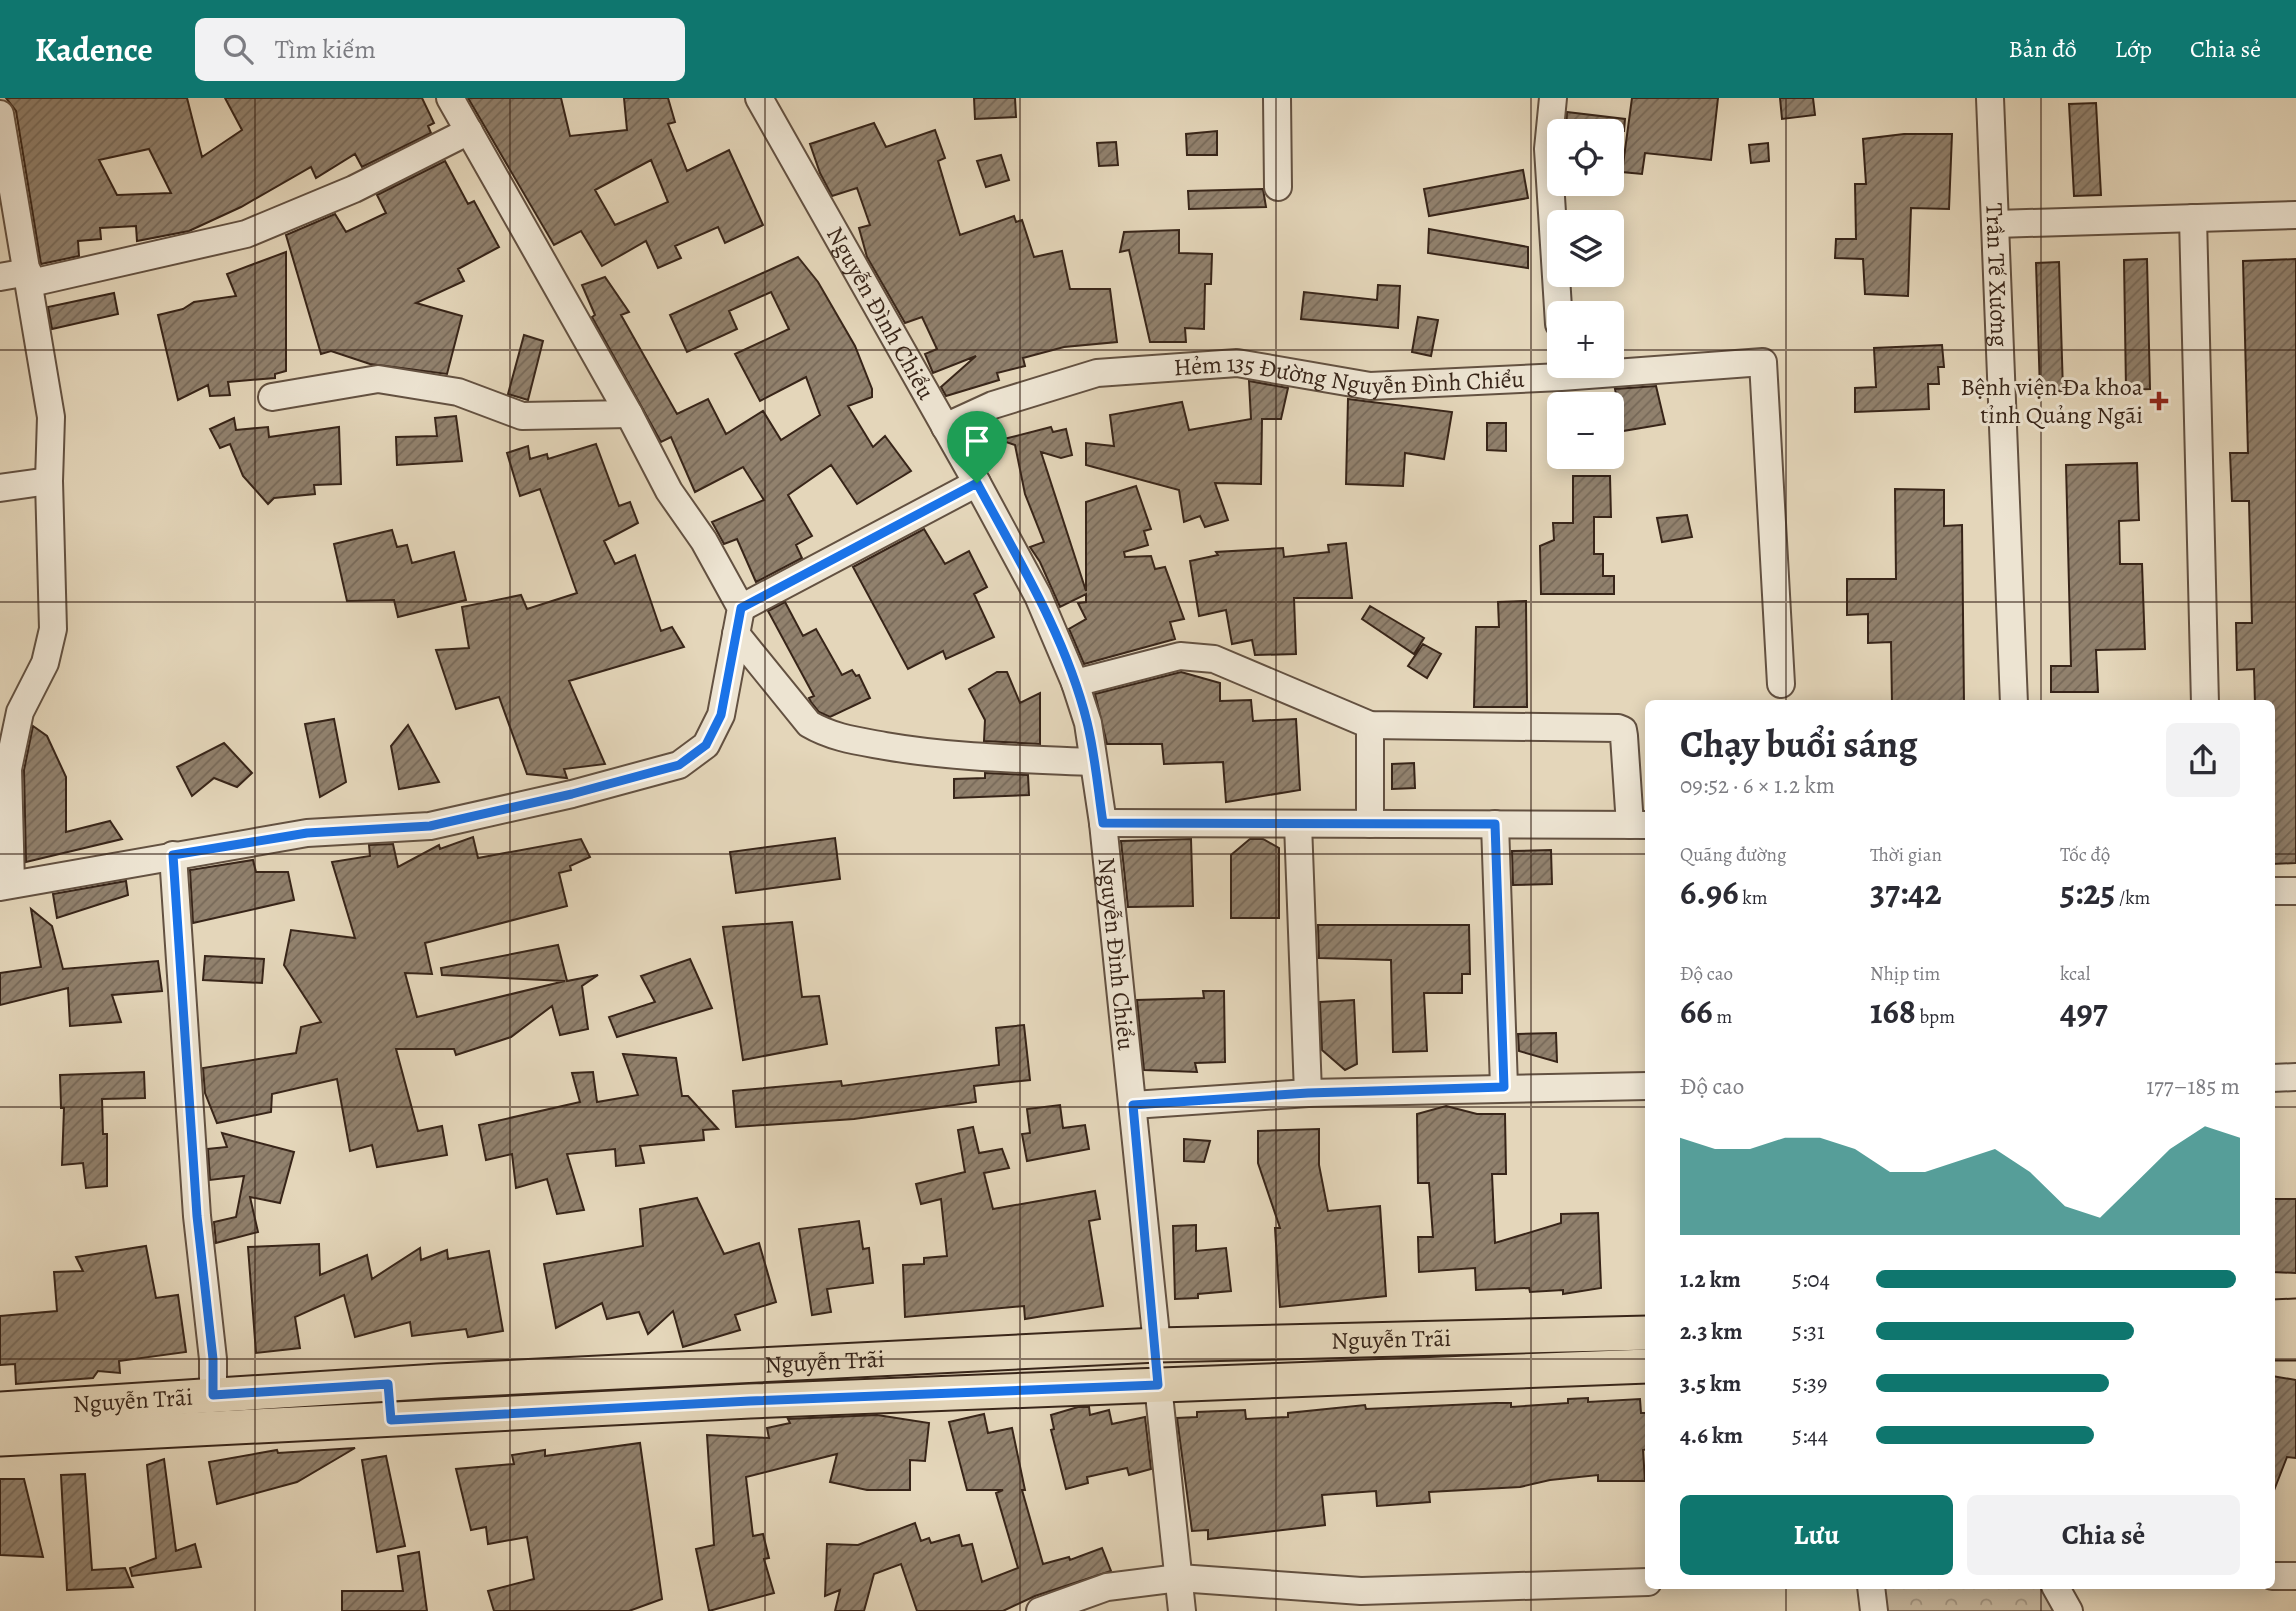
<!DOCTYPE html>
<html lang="vi">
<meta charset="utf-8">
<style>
:root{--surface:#fff;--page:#f2f2f3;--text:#2b2b33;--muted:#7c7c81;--accent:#0f766e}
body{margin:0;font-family:Alegreya,serif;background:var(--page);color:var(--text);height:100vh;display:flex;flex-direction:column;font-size:26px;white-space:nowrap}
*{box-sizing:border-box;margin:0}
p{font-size:23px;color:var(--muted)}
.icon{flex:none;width:38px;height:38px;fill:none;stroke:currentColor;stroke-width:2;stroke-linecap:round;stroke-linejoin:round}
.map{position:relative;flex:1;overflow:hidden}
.details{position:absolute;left:1645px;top:602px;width:630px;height:889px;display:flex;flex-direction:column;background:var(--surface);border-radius:10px;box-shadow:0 4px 18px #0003}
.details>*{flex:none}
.tools{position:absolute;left:1547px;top:21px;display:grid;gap:14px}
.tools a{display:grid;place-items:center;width:77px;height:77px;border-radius:10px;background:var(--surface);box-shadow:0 4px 18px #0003;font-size:35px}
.pin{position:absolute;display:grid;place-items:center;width:60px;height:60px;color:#fff;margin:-72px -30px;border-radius:50% 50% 50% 0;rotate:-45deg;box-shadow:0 0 7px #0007}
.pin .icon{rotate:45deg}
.round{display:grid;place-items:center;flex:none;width:74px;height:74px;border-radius:10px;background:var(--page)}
.summary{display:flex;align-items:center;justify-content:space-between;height:119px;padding:0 35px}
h1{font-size:38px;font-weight:700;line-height:52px}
.figures{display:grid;grid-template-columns:repeat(3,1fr);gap:10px;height:119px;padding:7px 35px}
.figures div{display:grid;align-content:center}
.figures b{font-size:35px;font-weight:700}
.figures small{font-size:19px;font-weight:400}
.figures p{font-size:19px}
.chart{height:196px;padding:14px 35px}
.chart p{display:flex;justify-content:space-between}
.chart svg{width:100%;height:126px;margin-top:7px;fill:var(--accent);opacity:.7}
.action{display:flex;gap:14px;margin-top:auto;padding:14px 35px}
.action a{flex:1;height:80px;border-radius:10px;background:var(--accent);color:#fff;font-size:28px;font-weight:700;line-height:80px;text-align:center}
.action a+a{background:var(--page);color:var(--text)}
ul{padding:0 35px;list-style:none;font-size:23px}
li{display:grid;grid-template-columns:112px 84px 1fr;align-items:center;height:52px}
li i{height:18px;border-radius:9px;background:var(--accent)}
header{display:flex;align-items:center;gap:42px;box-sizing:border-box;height:98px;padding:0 35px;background:var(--accent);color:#fff}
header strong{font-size:33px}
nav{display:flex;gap:38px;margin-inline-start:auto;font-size:24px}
.search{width:490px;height:63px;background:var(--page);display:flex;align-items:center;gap:18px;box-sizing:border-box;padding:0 24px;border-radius:10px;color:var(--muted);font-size:26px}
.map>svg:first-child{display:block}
</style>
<header>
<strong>Kadence</strong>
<div class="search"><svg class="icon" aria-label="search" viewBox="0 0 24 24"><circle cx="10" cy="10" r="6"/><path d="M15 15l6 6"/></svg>Tìm kiếm</div>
<nav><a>Bản đồ</a><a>Lớp</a><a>Chia sẻ</a></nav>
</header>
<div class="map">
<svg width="2296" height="1513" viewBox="0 0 2296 1513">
<defs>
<pattern id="park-crowns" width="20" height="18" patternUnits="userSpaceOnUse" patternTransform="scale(1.75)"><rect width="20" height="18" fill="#c7b89f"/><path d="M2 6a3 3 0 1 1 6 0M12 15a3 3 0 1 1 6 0" fill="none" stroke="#a39581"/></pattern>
<pattern id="building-hatch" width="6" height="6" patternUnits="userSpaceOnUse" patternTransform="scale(1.75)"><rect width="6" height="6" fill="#91816d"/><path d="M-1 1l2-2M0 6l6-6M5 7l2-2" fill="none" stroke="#776959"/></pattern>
</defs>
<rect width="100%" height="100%" fill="#e4d6ba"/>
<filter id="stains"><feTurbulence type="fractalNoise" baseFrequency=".00286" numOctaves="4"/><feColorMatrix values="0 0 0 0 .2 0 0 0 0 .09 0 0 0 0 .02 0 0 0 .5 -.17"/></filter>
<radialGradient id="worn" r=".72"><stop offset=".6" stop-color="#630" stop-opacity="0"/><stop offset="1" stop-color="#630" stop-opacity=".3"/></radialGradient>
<!-- park -->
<path fill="url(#park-crowns)" stroke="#806e5c" stroke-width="2" d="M1866 1488H2046L2057 1513H1862L1860 1507Z"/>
<!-- building -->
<path fill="url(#building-hatch)" stroke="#382519" stroke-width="2" fill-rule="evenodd" d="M6 0H187L202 59 242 32 225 0H422L434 25 428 28 431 35 362 69 355 56 316 80 311 69 241 109 189 133 137 143 136 128 100 130 101 141 78 143 79 158 41 166 16 13ZM149 51 171 95 117 97 99 62Z
M468 0H561L570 38 627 32 624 0H668L675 24 668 26 687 73 729 52 763 127 725 145 718 129 675 148 681 160 658 170 646 143 602 168 581 133 554 147ZM651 62 668 104 615 127 595 92Z
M974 0H1015L1016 19 975 21Z
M1632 0H1718L1711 62 1645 55 1642 76 1622 74Z
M1780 0H1813L1815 17 1782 21Z
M2096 5 2101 97 2074 98 2069 6Z
M1567 14 1625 21 1624 33H1566Z
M874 25 886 49 935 32 945 60 938 63 960 137 1014 118 1016 124 1022 122 1034 159 1062 153 1070 191H1110L1117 244 1064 249 1023 260 1025 268 997 275 999 282 946 298 941 289 976 258 933 275 925 256 937 251 922 219 905 225 867 159 859 130 870 127 857 90 832 98 820 75 810 46Z
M1217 33V57H1187L1186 36Z
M1904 36H1952L1949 111 1911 110 1908 198 1865 196 1863 161 1835 160 1836 141H1856L1855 86H1866L1863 41Z
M1116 44 1118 67 1099 68 1097 45Z
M1768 45 1769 63 1751 65 1749 47Z
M1001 57 1009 82 986 89 977 63Z
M445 63 468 106 474 103 499 149 458 171 464 183 416 205 462 218 447 276 370 266 331 253 321 256 286 137 335 116 346 134 386 115 377 97Z
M1523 72 1528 100 1429 118 1424 91Z
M1263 91 1266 109 1189 111 1188 93Z
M1429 131 1528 149V170L1428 155Z
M1179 132V155L1212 156 1211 186H1205L1204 231 1185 230 1186 244H1150L1129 152 1120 154 1124 134Z
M286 154V273L275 276V280L228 284 230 297 210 298 208 287 178 302 158 217 183 211 194 204 236 198 227 176Z
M798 159 818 184 855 248 872 291V299L848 308 873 349 885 338 911 373 857 406 831 367 788 397 812 438 796 447 802 460 756 484 737 441 724 446 712 424 764 402 743 369 695 394 671 339 661 344 592 219 595 217 582 187 605 179 629 214 621 217 677 316 708 301 726 336 763 313 781 342 820 317 806 279 760 303 735 256 789 231 771 194 729 213 737 231 687 254 670 217Z
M2147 161 2150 291 2126 292 2124 162Z
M2296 161V765L2272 766V606H2255L2254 571 2237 572 2236 525H2252L2249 403H2232L2230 355H2248L2243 163Z
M2059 164 2063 293 2040 294 2036 165Z
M1378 187 1400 188 1398 230 1301 221 1304 194 1377 202Z
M114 195 118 216 52 231 48 209Z
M1418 219 1438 222 1431 258 1412 254Z
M524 237 543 243 528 302 508 296Z
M1942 247 1944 269H1938L1939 286H1928L1929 311 1855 314V290L1876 289 1874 250Z
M1249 283 1288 290 1281 321H1262L1261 386 1215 385 1228 422 1205 429 1200 418 1184 424 1179 392 1086 367V345L1114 348 1110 317 1182 304 1189 332 1251 321Z
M1656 288 1665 326 1623 333 1615 291Z
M1348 301 1452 314 1444 361 1405 355 1403 388 1346 386Z
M456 318 462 363 397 367 396 339 437 338 435 320Z
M234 320 236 332 268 329 269 339 339 329 341 386 314 387 315 396 274 400 268 406 243 378 230 346 220 350 210 331Z
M1487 325H1506V353L1487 352Z
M1051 329 1053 334 1066 331 1072 357 1061 360 1041 354 1086 493V404L1136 388 1151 431 1144 433 1148 447 1124 454 1125 459 1151 458 1155 471 1165 469 1184 521 1170 524 1175 541 1084 566 1069 531 1086 521 1078 505 1086 504V496L1060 509 1040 464 1030 449 1044 444 1025 396 1015 347 1000 342Z
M596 346 619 408 630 404 638 425 604 443 615 466 635 457 661 533 672 529 684 549 569 583 605 666 564 671 567 680 527 676 499 599 456 611 436 552 469 550 462 509 521 497 527 511 577 495 540 391 520 398 507 355 528 348 530 361 547 356 548 361Z
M2137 365 2139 422 2119 423 2120 466H2142L2145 551 2096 552 2098 594H2051V568H2071L2066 367Z
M1573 378H1610L1611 419H1594V456H1603V478H1614V496H1541L1540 448 1554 442 1553 425H1573Z
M1895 391 1944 392V428L1962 427 1964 606H1892L1891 544 1868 545V516L1847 517V481H1896Z
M1687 417 1692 439 1662 444 1657 420Z
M924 431 945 466 969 453 987 489 974 496 994 539 946 561 943 553 908 571 853 469Z
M392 432 397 449 407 447 412 465 454 454 466 502 398 519 394 502 347 503 334 446Z
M1346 445 1352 500H1294L1296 556 1255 557 1252 542 1232 546 1226 512 1199 518 1190 463 1218 457 1216 454 1283 450 1284 459 1329 454 1328 447Z
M1526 503 1527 609H1474L1476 529H1499L1498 504Z
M785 504 803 538 816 531 842 577 852 572 856 578 859 577 870 600 830 619 819 614 811 604 809 600 814 598 768 513Z
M1370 508 1424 540 1414 556 1362 521Z
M1423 546 1441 556 1427 580 1408 568Z
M997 574H1007L1020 605 1040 595V646L984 643 985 622 969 591Z
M1181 574 1220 585V603L1251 602 1253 623 1296 621 1300 692 1226 704 1223 664 1164 666 1162 646H1107L1095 596Z
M334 621 346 684 320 699 305 626Z
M408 627 439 684 399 691 391 648Z
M33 628 47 638 66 679V734L110 723 122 741 26 764 24 672Z
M224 645 252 675 237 689 214 680 192 698 177 669Z
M1414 665 1415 690 1392 691V666Z
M985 675 1028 677 1029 697 954 700V681L985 680Z
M473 739 478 760 581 741 590 759 570 768 571 772 559 775 567 808 425 845 432 876 405 875 417 919 565 883 442 877 441 870 558 847 567 883 598 877 582 888 588 931 560 937 552 908 511 939 456 957 454 951H396L418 1033 442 1028 447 1057 377 1069 372 1047 350 1053 337 981 272 996 271 1014 217 1025 205 995 203 970 296 955 301 929 321 924 284 867 291 832 355 840 332 764 370 758 369 747 393 746 398 769 439 747 440 751Z
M835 740 840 781 736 795 730 754Z
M1191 741 1193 808 1128 809 1121 743Z
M1250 741H1263L1279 750V820H1231V757Z
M1551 752 1552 786 1513 787 1512 753Z
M253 762 256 774H288L294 802 193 825 190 772Z
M126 783 128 797 57 820 53 796Z
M31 811 52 828 63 871 158 863 162 893 112 897 121 924 70 928 68 890 0 907V875L41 869Z
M792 824 802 899 819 898 827 946 743 962 723 829Z
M1318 827H1469L1470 876H1462V895H1424L1427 953 1393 954 1391 862 1319 860Z
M205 858 264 861 262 885 203 882Z
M690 861 712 910 617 939 609 919 655 904 641 878Z
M1203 893H1224L1225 964 1195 965 1197 974 1144 972 1137 902 1204 900Z
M1354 902 1357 966 1345 972 1322 952 1320 904Z
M1024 927 1030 982 974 988 976 1004 854 1021 736 1029 733 993 841 983 842 988 999 967 996 930Z
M1556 935 1557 964 1519 953 1518 936Z
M623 956 676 960 682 998H688L718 1031 703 1032 704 1042 640 1048 644 1065 616 1068 615 1051 567 1056 584 1112 557 1116 547 1081 516 1090 512 1056 486 1062 479 1027 580 1004 572 975 593 974 597 1004 638 997Z
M144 974 145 1000 102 1001 103 1036H107V1088L86 1090 83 1065 62 1067 64 1010H61L60 977Z
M1060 1007 1063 1030 1085 1027 1089 1051 1027 1063 1022 1036 1030 1035 1027 1011Z
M1446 1008 1477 1016H1505L1506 1076H1492L1495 1145 1561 1125V1116L1598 1115 1601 1190 1563 1196V1192L1530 1194 1529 1190 1476 1192 1475 1170 1419 1174 1418 1139H1433L1429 1085H1418L1417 1016Z
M973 1029 979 1055 1002 1051 1009 1070 984 1075 993 1111 1095 1093 1100 1121 1089 1123 1103 1208 1025 1221 1024 1208 905 1219 903 1167 924 1166V1160L947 1158 941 1101 921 1106 916 1086 965 1074 958 1032Z
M1319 1031V1067L1328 1113 1380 1108 1386 1198 1280 1209 1275 1130H1280L1258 1065V1033Z
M222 1035 294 1054 280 1105 250 1099 258 1134 216 1145 214 1124 236 1119 244 1078 210 1082 208 1051 227 1049Z
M1184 1041 1210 1043 1204 1064 1184 1063Z
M697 1100 724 1156 759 1145 776 1204 735 1217 740 1232 683 1249 673 1213 648 1236 639 1214 607 1221 602 1205 556 1230 544 1166 643 1148 640 1111Z
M2272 1101H2296V1175L2272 1174Z
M859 1123 863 1151 869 1150 873 1185 827 1191 831 1214 812 1217 799 1131Z
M1196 1127V1153L1226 1150 1231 1193 1198 1196V1200L1175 1201 1173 1128Z
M319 1146 320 1177 367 1157 372 1181 420 1150 421 1162 447 1152 448 1161 489 1153 503 1233 468 1239 466 1231 412 1238 410 1224 355 1239 344 1197 295 1219 300 1250 256 1255 248 1149Z
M146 1148 156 1200 178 1197 186 1254 119 1263 120 1275 98 1273 93 1280 16 1286 15 1266 0 1267V1218L57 1213 54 1174 83 1173 76 1159Z
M2272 1278 2296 1282V1360L2287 1359 2273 1395Z
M1588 1300V1304L1640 1301 1641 1315H1648V1351L1643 1352 1645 1383H1598V1377L1550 1382 1520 1389 1429 1394 1430 1404 1377 1408 1376 1393 1322 1397 1325 1427 1208 1441V1432L1192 1433 1177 1320 1197 1319V1314L1245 1312 1246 1321 1288 1319V1315L1365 1307 1366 1311 1496 1305H1511V1309L1568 1305V1301Z
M1078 1309H1089L1090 1317 1109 1312 1112 1326 1145 1319 1151 1371 1129 1377 1127 1370 1087 1379 1088 1385 1066 1391 1051 1332 1054 1331 1051 1317Z
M984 1316 988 1335 1012 1330 1025 1392H1022L1043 1466 1069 1459 1070 1462 1102 1450 1111 1473 1035 1498 1003 1513H917L901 1466 874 1476 864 1513H835L840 1492 825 1498 827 1446 858 1447 915 1425 921 1443 929 1440 931 1445 959 1437 962 1448 972 1446 982 1484 1018 1470 996 1395 1003 1392H967L949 1324Z
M877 1317 929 1325 925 1363 910 1362V1392H867L830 1384 837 1356 746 1379 753 1438 763 1436 769 1460 764 1461 774 1495 709 1513 696 1451 714 1447 707 1337 769 1340 767 1330 790 1325 788 1321Z
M640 1345 662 1501 629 1513H494L488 1493 534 1481 527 1439 488 1446 486 1429 471 1432 456 1371 514 1366 512 1357 545 1352V1358Z
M355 1350 297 1384 217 1406 209 1364 277 1352 278 1355Z
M386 1358 405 1448 377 1454 362 1362Z
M164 1361 176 1453 195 1446 201 1469 132 1478 130 1470 156 1460 147 1367Z
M85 1376 92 1472 125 1470 133 1489 67 1492 61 1377Z
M0 1381H24L43 1459 0 1457Z
M419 1454 427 1513H342V1493H403L398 1458Z"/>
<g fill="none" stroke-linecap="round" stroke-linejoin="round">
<defs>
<g id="minor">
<path id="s1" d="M759 0 977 385 1038 498 1075 585 1088 625 1103 725 1157 1247"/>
<path d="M1277 0 1278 89"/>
<path d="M1553 0 1548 51 1559 226"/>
<path id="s2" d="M1990 0 2014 606"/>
<path d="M0 16 51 319 49 383 53 531 45 565 20 614 8 671 11 786"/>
<path d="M2193 120 2205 606"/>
<path d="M1996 126 2296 117"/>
<path d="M0 179 28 174"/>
<path d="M31 185 246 136 354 91 469 33"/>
<path d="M272 299 378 281 458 294 522 318 629 316"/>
<path id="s3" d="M945 329 993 307 1097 275 1237 265 1370 288 1561 279 1763 264 1781 586"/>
<path d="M0 390 49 383"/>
<path d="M741 510 977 385"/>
<path d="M736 536 809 626C833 640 858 643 885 648 954 660 1023 661 1093 664"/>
<path d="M1075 585 1180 558 1214 561 1370 627 1618 630 1623 632 1624 638 1630 727"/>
<path d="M1103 725 1648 727"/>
<path d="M1298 726 1308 995"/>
<path d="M1370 726V627"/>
<path d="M1495 726 1504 989"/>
<path d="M173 757 197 1118 213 1261V1297"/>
<path d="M0 789 307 735 430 728 572 696 679 667 706 647 721 617 741 510 704 443 669 393 629 316 450 0"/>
<path d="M2272 793H2296"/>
<path d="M2272 980 2296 979"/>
<path d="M1133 1007 1308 995 1648 988"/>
<path d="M1158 1287 1182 1513"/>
<path d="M2272 1478H2296"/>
<path d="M1871 1488 1874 1513"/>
<path d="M2055 1488 2069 1513"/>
<path d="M1040 1513 1107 1489 1179 1480 1361 1493 1648 1484"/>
</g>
<g id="major">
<path d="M2272 1219 2296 1218"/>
<path d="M2272 1245H2296"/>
<path id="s4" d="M0 1311 438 1283 1157 1247 1648 1235"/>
<path d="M0 1341 750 1303 1648 1268"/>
</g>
</defs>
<!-- minor casing -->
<use href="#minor" stroke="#635141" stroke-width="30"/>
<!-- major casing -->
<use href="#major" stroke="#382519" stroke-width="37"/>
<!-- minor -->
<use href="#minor" stroke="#ede4d2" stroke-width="26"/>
<!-- major -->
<use href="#major" stroke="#e4d6ba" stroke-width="33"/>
</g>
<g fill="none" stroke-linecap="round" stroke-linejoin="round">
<defs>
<path id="route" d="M977 385C1018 461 1066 539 1087 624 1095 656 1098 692 1103 725L1495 726 1504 989 1308 995 1133 1007 1158 1287 750 1303 391 1322 388 1286 213 1297V1261L197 1118 173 757 307 735 430 728 572 696 679 667 706 647 721 617 741 510Z"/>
</defs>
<!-- route casing -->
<use href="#route" stroke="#fff" stroke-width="14"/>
<!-- route -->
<use href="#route" stroke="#1a73e8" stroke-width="9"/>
</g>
<!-- grid -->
<path fill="none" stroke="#382519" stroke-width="2" stroke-opacity="0.55" d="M255 0V1513M510 0V1513M765 0V1513M1020 0V1513M1276 0V1513M1531 0V1513M1786 0V606M2041 0V606M0 252H1559M1612 252H2296M0 504H2296M0 756H1648M2272 756H2296M0 1009H1648M2272 1009H2296M0 1261H1648M2272 1261H2296M1786 1488V1513M2041 1488V1513"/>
<!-- markers -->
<path fill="#8f2418" stroke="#ede4d2" stroke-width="2.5" d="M2155.5 292.5h7v7h7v7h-7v7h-7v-7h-7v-7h7z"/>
<g text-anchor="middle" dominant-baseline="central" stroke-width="6" stroke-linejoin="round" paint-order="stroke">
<!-- street labels -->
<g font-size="24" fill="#382519" stroke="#ede4d2">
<text stroke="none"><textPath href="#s2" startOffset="177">Trần Tế Xương</textPath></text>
<text stroke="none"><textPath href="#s1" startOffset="247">Nguyễn Đình Chiểu</textPath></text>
<text stroke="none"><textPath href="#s3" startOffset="415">Hẻm 135 Đường Nguyễn Đình Chiểu</textPath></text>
<text stroke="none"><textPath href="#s1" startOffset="940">Nguyễn Đình Chiểu</textPath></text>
<text stroke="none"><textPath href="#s4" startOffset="1393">Nguyễn Trãi</textPath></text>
<text stroke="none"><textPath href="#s4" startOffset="826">Nguyễn Trãi</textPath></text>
<text stroke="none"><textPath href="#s4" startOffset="133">Nguyễn Trãi</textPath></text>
</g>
<!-- poi labels -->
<g font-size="24" fill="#382519" stroke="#ede4d2" text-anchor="end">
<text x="2143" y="289">Bệnh viện Đa khoa<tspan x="2143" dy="28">tỉnh Quảng Ngãi</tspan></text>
</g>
</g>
<rect width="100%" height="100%" filter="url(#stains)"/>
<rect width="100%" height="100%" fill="url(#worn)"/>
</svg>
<div class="tools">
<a><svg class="icon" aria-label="locate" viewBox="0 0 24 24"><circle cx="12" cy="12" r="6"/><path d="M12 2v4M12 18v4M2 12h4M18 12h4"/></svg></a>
<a><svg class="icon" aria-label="layers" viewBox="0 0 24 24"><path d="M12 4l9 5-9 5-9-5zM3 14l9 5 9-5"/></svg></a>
<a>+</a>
<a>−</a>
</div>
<div class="pin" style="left:977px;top:385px;background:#1e9e55"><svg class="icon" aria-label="arrive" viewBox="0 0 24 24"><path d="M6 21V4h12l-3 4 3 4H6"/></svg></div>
<section class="details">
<div class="summary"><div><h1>Chạy buổi sáng</h1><p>09:52 · 6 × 1.2 km</p></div><a class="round"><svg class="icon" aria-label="share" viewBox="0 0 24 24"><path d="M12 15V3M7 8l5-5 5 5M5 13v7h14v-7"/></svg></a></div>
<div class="figures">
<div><p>Quãng đường</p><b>6.96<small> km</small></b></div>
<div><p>Thời gian</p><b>37:42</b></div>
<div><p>Tốc độ</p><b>5:25<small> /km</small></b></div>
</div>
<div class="figures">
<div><p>Độ cao</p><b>66<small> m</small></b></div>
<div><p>Nhịp tim</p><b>168<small> bpm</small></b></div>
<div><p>kcal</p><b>497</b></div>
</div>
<div class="chart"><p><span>Độ cao</span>177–185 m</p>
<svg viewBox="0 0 160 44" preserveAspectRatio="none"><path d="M0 44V10L10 14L20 14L30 10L40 10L50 14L60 22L70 22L80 18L90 14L100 22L110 34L120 38L130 26L140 14L150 6L160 10V44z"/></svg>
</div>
<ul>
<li><b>1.2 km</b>5:04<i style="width:99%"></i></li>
<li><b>2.3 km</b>5:31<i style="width:71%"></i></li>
<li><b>3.5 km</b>5:39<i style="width:64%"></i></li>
<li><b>4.6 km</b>5:44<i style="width:60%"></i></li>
</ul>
<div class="action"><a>Lưu</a><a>Chia sẻ</a></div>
</section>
</div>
